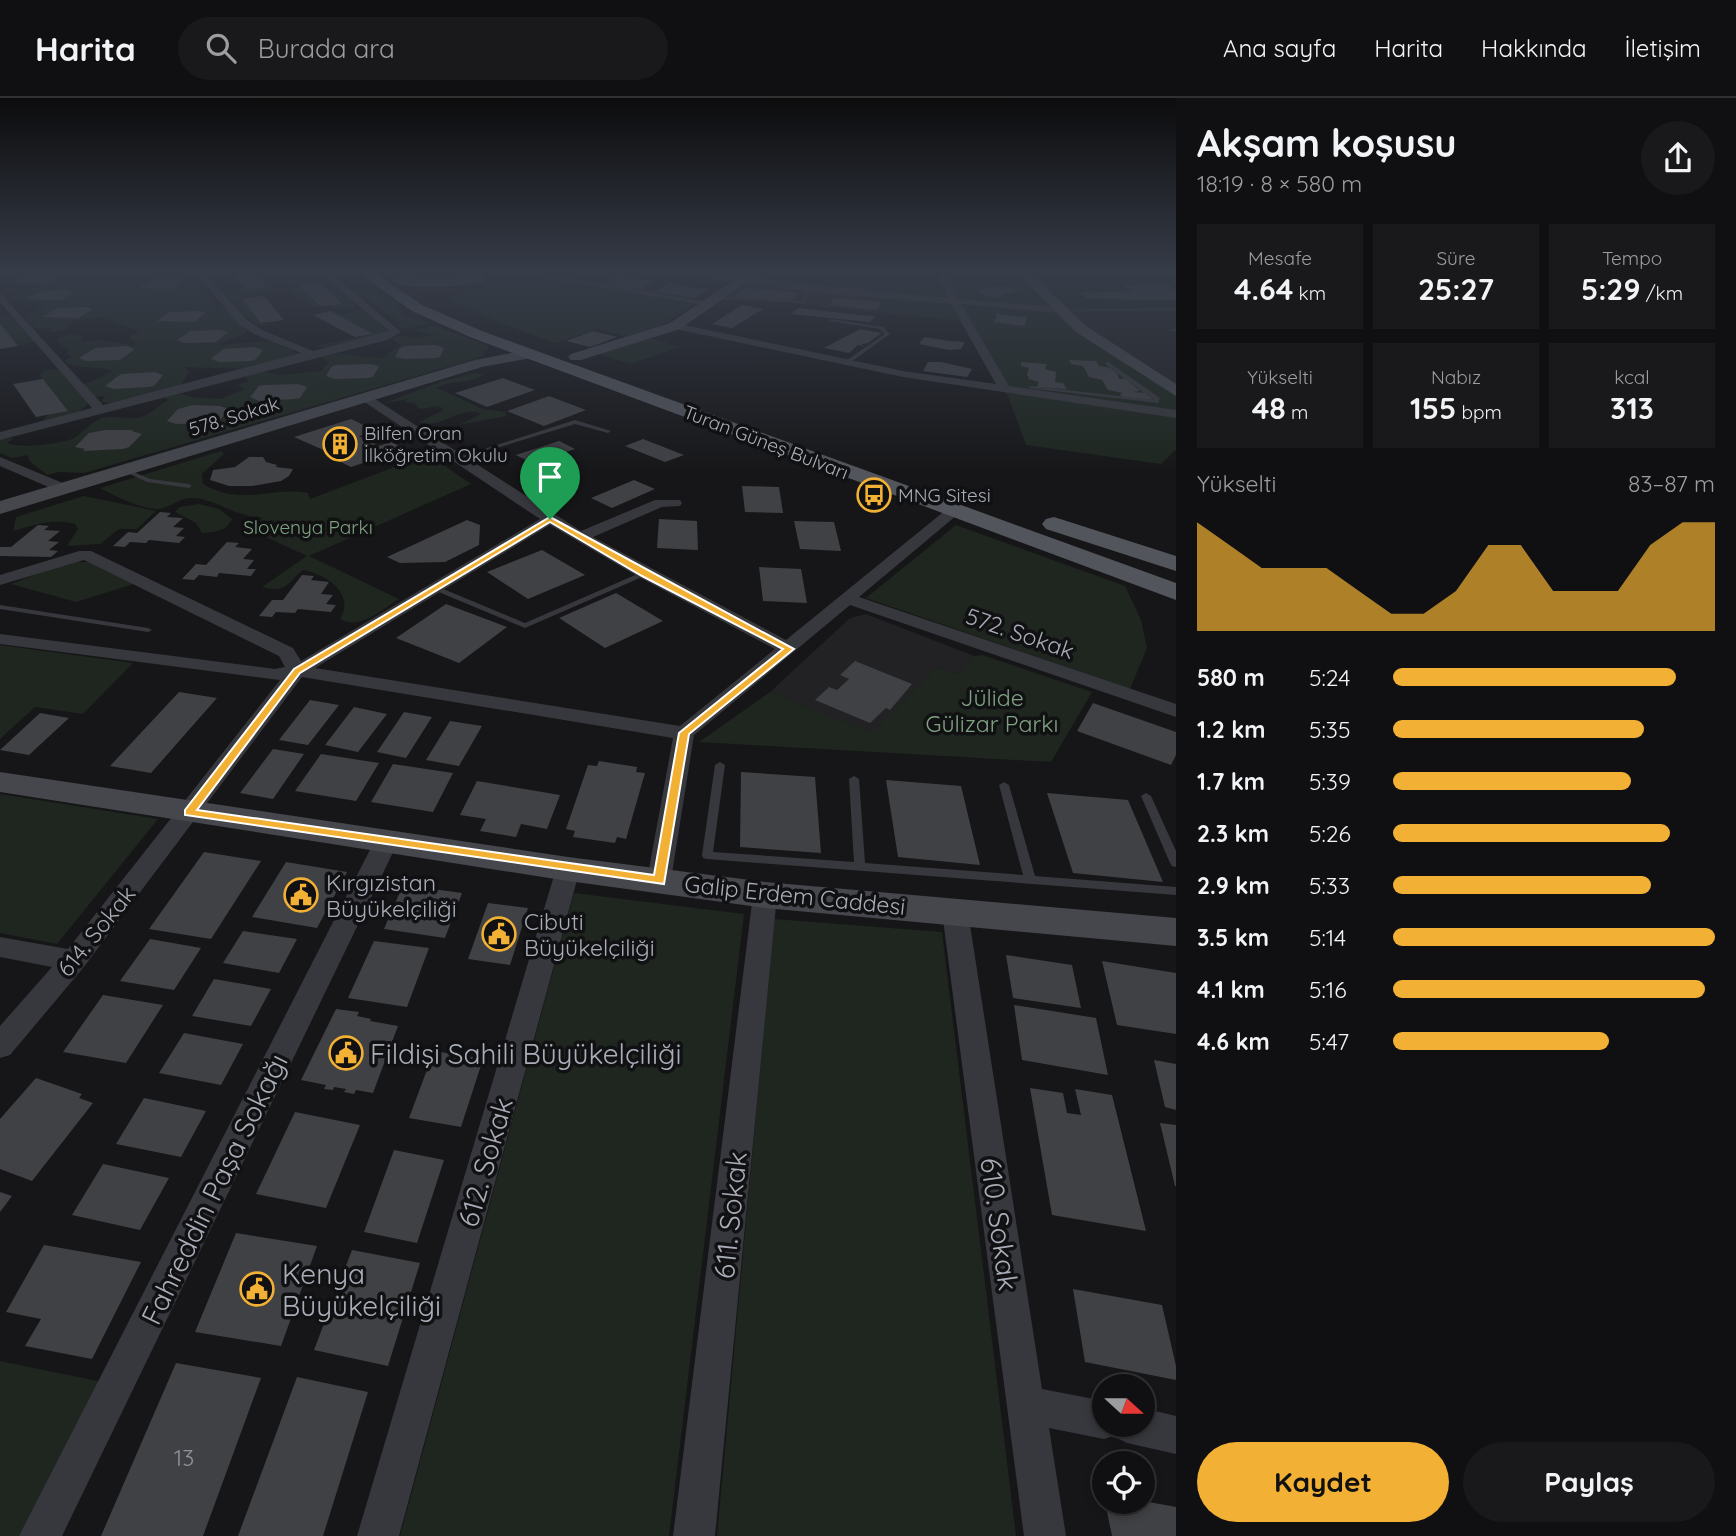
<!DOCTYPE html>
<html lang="tr">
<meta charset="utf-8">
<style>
:root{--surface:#101012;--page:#19191b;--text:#f1f3f6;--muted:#9c9d9f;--line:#303032;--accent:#f2b134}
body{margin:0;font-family:Quicksand,sans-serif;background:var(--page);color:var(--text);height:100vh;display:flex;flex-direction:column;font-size:26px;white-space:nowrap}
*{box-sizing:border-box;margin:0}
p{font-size:23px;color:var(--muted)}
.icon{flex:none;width:38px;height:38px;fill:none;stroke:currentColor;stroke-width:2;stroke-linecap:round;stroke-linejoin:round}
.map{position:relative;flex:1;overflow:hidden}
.drawer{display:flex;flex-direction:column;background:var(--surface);width:560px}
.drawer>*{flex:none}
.needle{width:46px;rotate:111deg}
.fabs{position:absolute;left:1092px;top:1276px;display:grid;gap:14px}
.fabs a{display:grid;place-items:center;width:63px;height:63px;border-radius:50%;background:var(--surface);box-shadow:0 4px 10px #0003,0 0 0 2px var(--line);font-size:35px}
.pin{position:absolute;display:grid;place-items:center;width:60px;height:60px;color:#fff;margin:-72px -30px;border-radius:50% 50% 50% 0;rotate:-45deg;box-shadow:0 0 7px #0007}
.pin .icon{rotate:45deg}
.round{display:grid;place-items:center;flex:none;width:74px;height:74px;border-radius:37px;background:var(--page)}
.summary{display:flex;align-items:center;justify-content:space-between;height:119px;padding:0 21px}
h1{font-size:38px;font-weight:800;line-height:52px}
.metrics{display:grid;grid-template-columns:repeat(3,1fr);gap:10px;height:119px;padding:7px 21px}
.metrics div{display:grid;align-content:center;border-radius:0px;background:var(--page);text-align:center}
.metrics b{font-size:30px;font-weight:800}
.metrics small{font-size:19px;font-weight:400}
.metrics p{font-size:19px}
.chart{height:196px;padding:14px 21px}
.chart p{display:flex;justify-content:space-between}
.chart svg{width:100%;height:126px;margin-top:7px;fill:var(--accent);opacity:.7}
.cta{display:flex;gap:14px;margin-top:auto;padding:14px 21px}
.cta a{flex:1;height:80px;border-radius:42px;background:var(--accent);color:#111;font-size:28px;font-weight:800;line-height:80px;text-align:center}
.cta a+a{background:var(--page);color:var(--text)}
ul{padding:0 21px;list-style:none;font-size:23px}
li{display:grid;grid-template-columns:112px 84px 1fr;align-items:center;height:52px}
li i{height:18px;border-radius:9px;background:var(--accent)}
header{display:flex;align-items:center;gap:42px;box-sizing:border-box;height:98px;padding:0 35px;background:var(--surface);border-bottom:2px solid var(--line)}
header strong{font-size:33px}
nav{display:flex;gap:38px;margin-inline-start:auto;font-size:24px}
.search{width:490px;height:63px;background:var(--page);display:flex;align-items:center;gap:18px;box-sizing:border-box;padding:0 24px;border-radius:38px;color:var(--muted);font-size:26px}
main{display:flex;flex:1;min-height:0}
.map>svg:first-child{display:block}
</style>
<header>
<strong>Harita</strong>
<div class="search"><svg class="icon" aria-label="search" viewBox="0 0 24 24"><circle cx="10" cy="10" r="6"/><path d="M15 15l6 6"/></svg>Burada ara</div>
<nav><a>Ana sayfa</a><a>Harita</a><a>Hakkında</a><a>İletişim</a></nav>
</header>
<main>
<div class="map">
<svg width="1176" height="1438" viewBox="0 0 1176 1438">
<rect width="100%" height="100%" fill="#161618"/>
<!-- built -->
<path fill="#222225" d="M740 184 888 197 879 215 789 205 715 201Z
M1176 211V293L1060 212Z
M866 516 974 558 958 576 937 569 872 636 770 594 850 520Z"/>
<!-- green -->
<path fill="#1e261f" d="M32 175 204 176 211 183 202 186 197 193 203 197H213L210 201 214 210 224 209 248 230 245 235 218 247 273 243 297 255 294 258 246 271 185 269 189 274 180 288 114 305 101 304 105 298 84 300 89 304C80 319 57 320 42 323L48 317 67 312 43 281 40 277 45 272H60L74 289 93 283 113 273C97 267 81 272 66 265L65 262 72 259 67 255 70 252 58 245 59 240 72 236 82 238 81 244 101 242 132 247 138 246 132 243 130 238 139 233 101 219 72 223C69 230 58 236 48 233L51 230H33L30 228 36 225H28V219L23 218 45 209 39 208V205L8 201 32 191 28 190 30 189 50 184 58 179Z
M224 175H275L280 182 323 180 350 202 355 203 353 206 357 208 339 212 331 209 332 207 311 209 303 199 290 196 292 193 290 188H277L242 201 261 225 272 226C252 233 241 212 229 199L239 190 228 178 222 177Z
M754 175 1176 176V211L1061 212 1176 293V351L1161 366 1026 347 1006 293 966 223 879 215 887 198 740 184Z
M500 176 521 177 697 204 663 226 626 239 597 231 556 245 500 225 452 203 453 199Z
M373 193 380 200 401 204 396 211 402 213 403 218 423 222 429 226 405 231 394 228 400 225 359 194Z
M367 212 387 233 383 237 323 250 315 248 372 236 338 217Z
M4 218 15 219 35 244 18 248 0 225V220Z
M436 228 486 247 489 252 483 253 485 257 458 266 84 375 59 374 47 377 29 363 28 357 12 360 0 355V341L14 340 7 345C17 351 63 346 74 340 83 334 90 325 100 321 111 316 126 322 137 320 151 317 159 307 169 302L163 299 180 295 190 299 221 301 245 291 238 287 248 283 245 278 264 274 279 277 321 273 329 264 323 260 325 257C343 252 363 261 383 260L400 247 391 240 403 237C411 243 425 240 434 236L410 232Z
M651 240 681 249 630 266 600 256Z
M475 275 483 277C468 287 452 281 437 290L483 311 505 314 506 318 459 327 481 316C461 306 441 333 419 324L444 312 439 308 420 311 414 305 405 304 408 301 382 306 443 283Z
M221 353 224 356 202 376 203 386C242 409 270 388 308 395L310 401 418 360 427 366H442L471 386 309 458 399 501C383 511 359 533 340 521 356 495 325 476 303 472 286 486 287 495 262 489L307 458 244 429 263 420C235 419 213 399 189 400 178 401 168 411 157 411 138 410 117 399 100 390Z
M84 398 156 413 137 431H119L100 446 67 448 78 431 75 426C54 420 33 427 13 433L16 419Z
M199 406 219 411 232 421C225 435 216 433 202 435L196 425 175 414 180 409Z
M956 427 1125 488 1141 522 1147 550 1130 591 866 500Z
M68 464H93L137 485 76 504 11 486Z
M0 547 133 565 83 616 35 609 0 641Z
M982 557 1092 594 1051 664 699 644 770 594 872 635 937 569 958 576 974 558Z
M0 696 158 721 57 846 0 835Z
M574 795 744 816 669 1438H400Z
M774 821 942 834 1016 1438H717Z
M0 1263 102 1284 20 1438H0Z"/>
<!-- building -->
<path fill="#404145" d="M233 175H255L267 189 246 191Z
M27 177H54L60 178 46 186 13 185Z
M618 178 630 180 656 183 640 192 602 186Z
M177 181 183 183 172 191 138 190 150 182Z
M319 184 342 206 320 208 298 186Z
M669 185 696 190 709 191 694 200 654 194Z
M1166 186 1176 191 1173 192 1176 194V202L1089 201 1078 195 1133 193 1121 187Z
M991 189H1007L1021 192 994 200 982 196 978 192Z
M744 191 748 190 799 195 792 202 733 199Z
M69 192 75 194 61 202 26 201 41 193Z
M264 198 284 222 261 225 242 201Z
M834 200 881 204 877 212 830 207Z
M742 207 763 211 732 230 712 226Z
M86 209 93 211 78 220 42 219 57 210Z
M798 210 859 217 875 218 870 224 791 216Z
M199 213 206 215 194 224 157 223 170 214Z
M331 213 338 217 373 236 355 239 313 217Z
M996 216 1027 219 1025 228 993 224 997 219Z
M0 225 18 248 0 251Z
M860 231 882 235 868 245 861 246 864 248 858 247 849 255 824 250Z
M220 232 228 234 216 244 184 245 177 242 190 233Z
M593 233 617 239 590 249 566 243Z
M924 239 950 243 965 244 961 251 949 252 919 246Z
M435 247 444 250 440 259 436 260 404 261 395 259 400 250 404 248Z
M127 248 135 251 120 262 87 263 79 260 95 250Z
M255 249 263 252 256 261 251 263 219 264 211 261 223 251Z
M1069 262 1096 263 1099 268 1110 270 1117 275 1119 281H1126L1140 293 1133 294 1146 295 1153 302 1122 299 1120 296 1123 295 1108 292 1102 282 1089 279 1083 268 1071 266Z
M928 264H941L972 271 967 279 923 273Z
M1021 264 1047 266 1045 271 1056 274 1055 284 1063 285 1067 291 1037 289 1039 284 1029 281 1027 276 1029 270 1021 268Z
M370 266 379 268 373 279 368 280 335 281 326 278 332 268 337 267Z
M155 274 163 277 154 288 148 289 113 291 105 288 121 276Z
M503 280 535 292 487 309 455 295Z
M43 281 68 313 36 319 13 286Z
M298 286 307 289 300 300 295 301 259 303 250 299 259 288 264 287Z
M549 298 586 312 544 328 507 313Z
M193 307 220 308 229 311 219 323 213 325 176 326 167 323 178 311Z
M351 321 376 333 359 338 379 348 391 344 406 351 351 369 339 363 344 361 294 339Z
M105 332H133L132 333 142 336 129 349 123 351 83 353 85 351 75 349 89 335Z
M643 341 684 357 665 364 625 348Z
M559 343 575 351 532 365 516 357Z
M249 359H263L266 364 277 367 276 369 293 371 289 378 281 383 252 388H229L210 382 213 372 235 369Z
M634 382 655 391 612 410 591 400Z
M742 388 779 389 783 415 745 414Z
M160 414 171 415 167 419 183 420 173 429 184 430 176 438 185 439 179 445 149 442 146 445 130 444 125 449 113 448 128 434 137 435Z
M659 421 697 423 698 452 657 450Z
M467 422 480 427 479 447 445 464 400 465 387 459Z
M794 423 834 424 841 453 800 451Z
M38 427 49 428 44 432 60 433 48 443 59 444 49 452 58 453 51 459 0 458V449H11Z
M227 444 239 445 235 449 252 451 243 461 254 462 247 471H256L251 478 219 475 217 479 199 477 194 482 182 481 196 466 206 467Z
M542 452 585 477 528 501 487 474Z
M759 469 801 471 807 505 763 503Z
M302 477 314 478 311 482 329 484 321 496 333 497 326 506 336 507 331 514 298 511 295 515 276 514 272 519 259 518 272 502H283Z
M616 495 663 523 605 550 559 520Z
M446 506 507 529 459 565 396 540Z
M855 563 912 586 890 612 886 610 870 625 815 602 829 589 837 592 849 581 840 577Z
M179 594 217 600 151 675 110 668Z
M310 602 339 607 308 647 279 642Z
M1093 605 1176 634V657L1171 667 1077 633Z
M354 609 387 616 358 654 325 647Z
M404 614 432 619 406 660 377 654Z
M40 615 69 620 29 657 0 652Z
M450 623 482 628 459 668 426 662Z
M273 651 304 656 273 701 240 695Z
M321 656 379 665 356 703 295 693Z
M599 663 637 669 636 674 645 675 626 741 617 739 615 745 573 739 575 733 566 731 588 667 597 668Z
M393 666 453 675 433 714 371 704Z
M741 674 815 679 821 755 740 749Z
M886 682 961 688 980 767 898 759Z
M477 683 560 697 547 731 521 726 516 739 480 733 486 721 460 717Z
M1047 695 1128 702 1163 784 1073 775Z
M204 754 261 763 211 841 149 831Z
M286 764 347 774 317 830 252 819Z
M403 787 462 795 445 840 384 831Z
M488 805 528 810 510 867 468 861Z
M243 833 297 841 279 875 223 865Z
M150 841 201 850 174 892 120 883Z
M374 843 429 850 407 909 348 900Z
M1006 857 1072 867 1081 910 1013 900Z
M1102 863 1176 875V936L1117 927Z
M214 881 271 891 251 928 192 918Z
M103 897 163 907 126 965 63 954Z
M1014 907 1096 920 1108 977 1022 962Z
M336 911 359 914 357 918 371 921 370 923 398 928 373 995 356 992 354 996 344 994 346 991 334 989 333 992 324 991 326 987 301 982Z
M184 935 243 946 221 987 159 975Z
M434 953 483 961 461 1029 409 1020Z
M1154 962 1176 966V1012L1165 1009Z
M36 980 82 996 79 1000 93 1005 32 1083 0 1071V1021Z
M1030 990 1063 995 1067 1015 1081 1017 1075 991 1112 997 1146 1133 1052 1117Z
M144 1000 206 1013 181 1059 116 1046Z
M295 1014 360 1027 326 1110 256 1096Z
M1160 1025 1176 1027V1088H1175Z
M394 1052 444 1062 417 1145 364 1134Z
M103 1066 169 1080 140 1132 72 1117Z
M0 1094 12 1098 0 1114Z
M236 1135 317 1148 281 1248 195 1234Z
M44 1147 141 1164 92 1261 25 1248 41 1221 6 1214Z
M352 1152 420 1165 388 1268 314 1252Z
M1073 1191 1162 1207 1176 1268V1282L1085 1264Z
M176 1265 261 1280 203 1438H101Z
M297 1279 368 1294 323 1438H238Z
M1143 1403 1176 1409V1438H1112L1105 1404Z"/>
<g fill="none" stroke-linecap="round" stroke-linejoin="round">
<!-- lane -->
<path fill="#37383d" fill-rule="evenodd" d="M709 175H720L730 178 728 179Z
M1034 187H1109L1111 188 1033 189Z
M810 190 813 191 803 205 715 200 717 199 802 203Z
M1176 210V212L1060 213 1058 212Z
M831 221 883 229 890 236 848 266H844V264L885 236 880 231 829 223Z
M1171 231H1176V233H1169Z
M1107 263 1160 300 1158 305 1028 290 1031 288 1154 302 1105 266Z
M575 322 611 333 608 335 575 326 458 362 453 361Z
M123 371H127L150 381 189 386 192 388 189 390 147 384 123 373Z
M642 474 649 476 525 530 429 490 433 488H436L525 525Z
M0 507 148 530 152 532 148 534 0 511Z
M720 664 725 667 713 754 854 764 849 681 854 678 859 681 865 765 1023 777 999 687 1004 684 1009 687 1035 778 1176 789V797L707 761 703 760 702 757 715 667Z
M1146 695 1151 698 1176 753V769L1172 768 1170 765 1141 698Z"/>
<!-- street -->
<path fill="#37383d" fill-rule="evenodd" d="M0 175H17L0 180Z
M196 175H205L246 221 262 232 313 253 389 233 320 175H330L401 234 387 242 0 342V334L92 310 0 204V195L103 307 301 255 254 236 238 225Z
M517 175H540L714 205 709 208Z
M668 175H699L948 200 938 175H947L958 201 1060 209 1065 212 1060 215 961 206 1009 288 1176 312V320L903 279 671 230 670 228 675 225 903 273 996 286 951 206 811 194Z
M1149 175H1176V179Z
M367 296 581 433 655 402H680L682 405 680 408 662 409 593 439 786 542 947 411H957L959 414 957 417 859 499 1176 606V619L850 507 694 637 671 782 668 788 659 791 650 788 647 782 673 640 302 579 83 870 10 957 0 960V928L52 869 0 859V839L68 851 280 582 0 546V536L275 571 285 569 279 558 84 462 0 487V477L79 453H91L293 550 301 563 540 421 363 303 361 300ZM550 427 639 479 775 551 680 628 315 570Z
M0 359 70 388 72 391 65 395 60 394 0 368Z
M386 736 394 738 398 744 62 1438H19L374 744 378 738Z
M568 762 577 765 580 771 399 1438H357L556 771 559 765Z
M765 788 774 791 777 797 715 1438H673L753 797 756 791Z
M955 804 964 807 968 814 1042 1291 1104 1303V1326H1143V1310L1176 1318V1356L1127 1345 1113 1338 1104 1341 1049 1330 1066 1438H1024L942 814 946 807Z"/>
<!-- secondary -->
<path fill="#45474d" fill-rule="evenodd" d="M745 175H760L680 231 581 262H571L568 259 571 256 670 225Z
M1018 175H1031L1086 228 1176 286V298L1076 234Z
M480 177 486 181 484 184C465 188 406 194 391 182L397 178 437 181Z
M531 251 536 253 539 256 536 259 482 269 0 416V403L475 262Z
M0 674 568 759 765 784 1176 820V848L765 810 568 783 0 694Z"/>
<!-- primary -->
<path fill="#53555c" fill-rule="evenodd" d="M359 175H375L422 207 482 233 1176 485V502L470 239 412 213Z
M1054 419 1176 458V473L1046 431 1042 426 1046 421Z"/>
</g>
<!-- sky -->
<linearGradient id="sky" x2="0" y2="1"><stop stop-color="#0c0c0d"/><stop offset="0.46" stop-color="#363c48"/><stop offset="1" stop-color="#363c48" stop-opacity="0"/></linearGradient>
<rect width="1176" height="377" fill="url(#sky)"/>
<!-- route -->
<path fill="#f2b134" stroke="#fff" stroke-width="2" fill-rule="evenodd" d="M550 419 794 551 689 636 664 786 185 717V712L294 571ZM550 424 642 478 783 551 679 635 654 777 197 712 300 575Z"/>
<!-- icons -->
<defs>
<symbol id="building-ring" viewBox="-11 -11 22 22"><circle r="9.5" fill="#111113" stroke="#f2b134" stroke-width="1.5"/><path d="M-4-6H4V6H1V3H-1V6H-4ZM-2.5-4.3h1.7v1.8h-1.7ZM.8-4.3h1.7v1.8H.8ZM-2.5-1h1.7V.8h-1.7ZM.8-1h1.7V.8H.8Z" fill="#f2b134"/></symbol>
<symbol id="bus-ring" viewBox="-11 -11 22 22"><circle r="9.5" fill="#111113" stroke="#f2b134" stroke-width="1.5"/><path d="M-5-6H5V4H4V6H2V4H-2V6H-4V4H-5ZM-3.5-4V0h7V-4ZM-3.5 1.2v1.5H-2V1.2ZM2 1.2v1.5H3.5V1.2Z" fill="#f2b134"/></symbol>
<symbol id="civic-ring" viewBox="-11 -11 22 22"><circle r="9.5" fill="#111113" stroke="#f2b134" stroke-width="1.5"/><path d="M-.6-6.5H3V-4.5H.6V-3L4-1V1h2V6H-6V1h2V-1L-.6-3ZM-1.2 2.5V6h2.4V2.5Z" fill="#f2b134"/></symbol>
</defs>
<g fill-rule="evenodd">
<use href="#building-ring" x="321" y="327" width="38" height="38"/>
<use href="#bus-ring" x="855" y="378" width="38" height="38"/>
<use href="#civic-ring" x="282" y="778" width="38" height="38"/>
<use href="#civic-ring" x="480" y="817" width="38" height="38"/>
<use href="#civic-ring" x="327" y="936" width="38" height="38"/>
<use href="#civic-ring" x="238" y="1172" width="38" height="38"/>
</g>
<g text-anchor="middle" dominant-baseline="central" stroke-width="7" stroke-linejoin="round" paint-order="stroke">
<!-- far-street labels -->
<g font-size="19" fill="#a8adb8" stroke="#111113">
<text transform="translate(234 318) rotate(-17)">578. Sokak</text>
<text transform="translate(766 344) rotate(21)">Turan Güneş Bulvarı</text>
</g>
<!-- far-poi labels -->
<g font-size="19" fill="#a8adb8" stroke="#111113" text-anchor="start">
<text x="364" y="335">Bilfen Oran<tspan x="364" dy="22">İlköğretim Okulu</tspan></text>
<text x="898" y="397">MNG Sitesi</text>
</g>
<!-- far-park labels -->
<g font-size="19" fill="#7fa381" stroke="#111113">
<text x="308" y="429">Slovenya Parkı</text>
</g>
<!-- street labels -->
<g font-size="23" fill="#a8adb8" stroke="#111113">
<text transform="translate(1020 535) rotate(19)">572. Sokak</text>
<text transform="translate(795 797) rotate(6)">Galip Erdem Caddesi</text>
<text transform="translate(96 833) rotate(-51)">614. Sokak</text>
</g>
<!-- park labels -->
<g font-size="23" fill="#7fa381" stroke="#111113">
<text x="992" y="599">Jülide<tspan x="992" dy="26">Gülizar Parkı</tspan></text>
</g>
<!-- poi labels -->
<g font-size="23" fill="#a8adb8" stroke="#111113" text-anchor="start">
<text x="326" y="784">Kırgızistan<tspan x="326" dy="26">Büyükelçiliği</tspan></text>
<text x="524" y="823">Cibuti<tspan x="524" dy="26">Büyükelçiliği</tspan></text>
</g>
<!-- near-number labels -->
<g font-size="23" fill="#8e929b">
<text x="184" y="1359">13</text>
</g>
<!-- near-poi labels -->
<g font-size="28" fill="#a8adb8" stroke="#111113" text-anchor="start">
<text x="370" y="955">Fildişi Sahili Büyükelçiliği</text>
<text x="282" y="1175">Kenya<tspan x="282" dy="32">Büyükelçiliği</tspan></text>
</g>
<!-- near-street labels -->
<g font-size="28" fill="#a8adb8" stroke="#111113">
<text transform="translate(485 1064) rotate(-74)">612. Sokak</text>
<text transform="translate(214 1091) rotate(-64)">Fahreddin Paşa Sokağı</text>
<text transform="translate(730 1117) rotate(-84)">611. Sokak</text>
<text transform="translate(1000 1126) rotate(82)">610. Sokak</text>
</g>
</g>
</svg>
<div class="fabs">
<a><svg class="needle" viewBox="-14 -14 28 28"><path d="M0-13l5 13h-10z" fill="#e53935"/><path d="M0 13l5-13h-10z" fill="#9c9d9f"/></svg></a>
<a><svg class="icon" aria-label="locate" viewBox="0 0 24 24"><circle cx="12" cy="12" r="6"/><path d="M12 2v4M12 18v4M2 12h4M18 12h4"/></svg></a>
</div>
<div class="pin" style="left:550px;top:421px;background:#1e9e55"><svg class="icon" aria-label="arrive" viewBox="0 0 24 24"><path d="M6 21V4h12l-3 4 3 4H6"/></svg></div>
</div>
<section class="drawer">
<div class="summary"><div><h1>Akşam koşusu</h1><p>18:19 · 8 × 580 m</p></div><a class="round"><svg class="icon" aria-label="share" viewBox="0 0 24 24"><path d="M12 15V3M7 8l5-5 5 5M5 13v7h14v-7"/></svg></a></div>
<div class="metrics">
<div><p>Mesafe</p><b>4.64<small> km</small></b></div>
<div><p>Süre</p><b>25:27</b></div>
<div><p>Tempo</p><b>5:29<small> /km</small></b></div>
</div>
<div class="metrics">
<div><p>Yükselti</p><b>48<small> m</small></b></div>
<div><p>Nabız</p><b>155<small> bpm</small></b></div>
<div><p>kcal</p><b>313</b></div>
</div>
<div class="chart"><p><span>Yükselti</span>83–87 m</p>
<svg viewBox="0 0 160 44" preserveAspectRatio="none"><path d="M0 44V6L10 14L20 22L30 22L40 22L50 30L60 38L70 38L80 30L90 14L100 14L110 30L120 30L130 30L140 14L150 6L160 6V44z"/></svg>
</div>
<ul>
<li><b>580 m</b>5:24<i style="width:88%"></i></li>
<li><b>1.2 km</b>5:35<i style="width:78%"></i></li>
<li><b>1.7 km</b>5:39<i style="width:74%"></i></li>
<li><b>2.3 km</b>5:26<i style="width:86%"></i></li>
<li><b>2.9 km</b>5:33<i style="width:80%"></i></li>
<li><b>3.5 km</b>5:14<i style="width:100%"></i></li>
<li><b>4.1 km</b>5:16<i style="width:97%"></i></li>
<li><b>4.6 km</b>5:47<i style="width:67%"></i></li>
</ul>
<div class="cta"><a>Kaydet</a><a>Paylaş</a></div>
</section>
</main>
